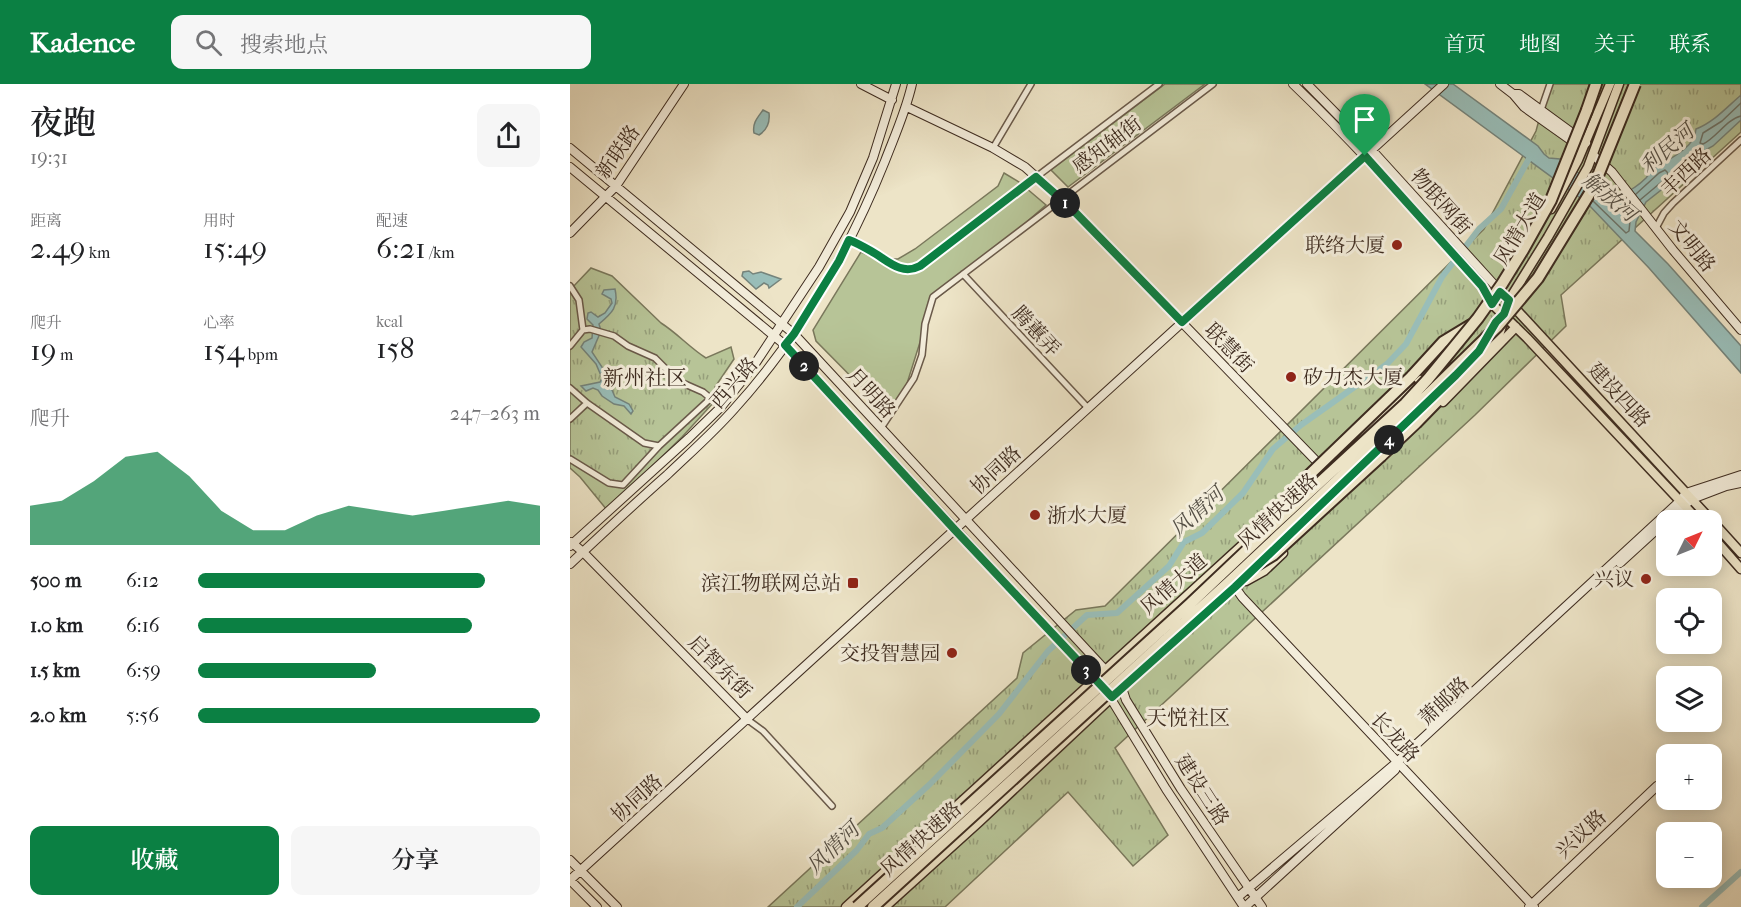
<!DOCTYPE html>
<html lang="zh">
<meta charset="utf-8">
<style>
:root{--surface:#fff;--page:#f6f6f6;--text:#202124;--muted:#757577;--accent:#0b8043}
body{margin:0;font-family:"IM FELL French Canon","Noto Serif SC",serif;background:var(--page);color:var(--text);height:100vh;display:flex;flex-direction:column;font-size:22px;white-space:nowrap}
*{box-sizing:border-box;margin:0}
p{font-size:20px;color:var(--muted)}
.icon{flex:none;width:33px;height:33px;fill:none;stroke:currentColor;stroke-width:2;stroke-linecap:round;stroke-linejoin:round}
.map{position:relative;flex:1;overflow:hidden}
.sheet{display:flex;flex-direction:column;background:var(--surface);width:570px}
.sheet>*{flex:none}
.needle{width:39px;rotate:47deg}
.buttons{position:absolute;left:1086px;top:426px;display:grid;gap:12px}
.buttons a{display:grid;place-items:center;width:66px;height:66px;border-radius:12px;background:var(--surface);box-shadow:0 3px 15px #0003;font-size:30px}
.pin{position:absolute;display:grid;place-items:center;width:51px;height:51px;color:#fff;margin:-62px -26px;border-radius:50% 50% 50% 0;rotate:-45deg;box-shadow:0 0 6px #0007}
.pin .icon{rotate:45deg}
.km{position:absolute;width:30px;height:30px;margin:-15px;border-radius:50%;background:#222;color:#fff;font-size:16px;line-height:30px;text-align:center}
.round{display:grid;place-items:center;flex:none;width:63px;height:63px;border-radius:12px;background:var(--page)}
.head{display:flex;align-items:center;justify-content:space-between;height:102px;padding:0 30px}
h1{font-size:33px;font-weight:600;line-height:45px}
.stats{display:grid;grid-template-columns:repeat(3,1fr);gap:9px;height:102px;padding:6px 30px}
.stats div{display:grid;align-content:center}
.stats b{font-size:30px;font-weight:600}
.stats small{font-size:16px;font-weight:400}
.stats p{font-size:16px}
.chart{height:168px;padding:12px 30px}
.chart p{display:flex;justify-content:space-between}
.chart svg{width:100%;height:108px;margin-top:6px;fill:var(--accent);opacity:.7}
.primary-button{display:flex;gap:12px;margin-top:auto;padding:12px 30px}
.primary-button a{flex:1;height:69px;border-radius:12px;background:var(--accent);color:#fff;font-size:24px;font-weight:600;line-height:69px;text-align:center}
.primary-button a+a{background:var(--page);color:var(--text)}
ul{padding:0 30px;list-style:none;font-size:20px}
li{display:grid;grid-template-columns:96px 72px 1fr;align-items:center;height:45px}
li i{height:15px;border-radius:8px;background:var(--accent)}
header{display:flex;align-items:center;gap:36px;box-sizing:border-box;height:84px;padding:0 30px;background:var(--accent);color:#fff}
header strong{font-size:28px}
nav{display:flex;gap:33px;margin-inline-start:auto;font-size:21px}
.search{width:420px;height:54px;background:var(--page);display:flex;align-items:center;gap:15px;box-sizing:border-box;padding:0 21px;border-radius:12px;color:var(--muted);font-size:22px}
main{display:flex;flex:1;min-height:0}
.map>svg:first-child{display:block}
</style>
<header>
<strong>Kadence</strong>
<div class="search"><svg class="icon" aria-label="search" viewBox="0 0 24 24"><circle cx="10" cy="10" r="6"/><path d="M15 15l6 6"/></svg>搜索地点</div>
<nav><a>首页</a><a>地图</a><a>关于</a><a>联系</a></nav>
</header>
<main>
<section class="sheet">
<div class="head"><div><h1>夜跑</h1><p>19:31</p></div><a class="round"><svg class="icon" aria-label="share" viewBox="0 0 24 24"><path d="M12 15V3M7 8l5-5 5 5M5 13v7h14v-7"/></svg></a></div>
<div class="stats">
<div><p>距离</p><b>2.49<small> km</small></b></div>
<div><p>用时</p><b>15:49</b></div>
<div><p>配速</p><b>6:21<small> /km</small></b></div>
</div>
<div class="stats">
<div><p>爬升</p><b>19<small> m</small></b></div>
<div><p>心率</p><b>154<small> bpm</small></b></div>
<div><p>kcal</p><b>158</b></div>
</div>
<div class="chart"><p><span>爬升</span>247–263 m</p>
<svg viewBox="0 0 160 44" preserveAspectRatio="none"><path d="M0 44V28L10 26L20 18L30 8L40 6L50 16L60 30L70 38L80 38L90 32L100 28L110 30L120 32L130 30L140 28L150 26L160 28V44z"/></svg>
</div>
<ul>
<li><b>500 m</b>6:12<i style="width:84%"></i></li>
<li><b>1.0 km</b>6:16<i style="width:80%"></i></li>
<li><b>1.5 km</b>6:59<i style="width:52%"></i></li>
<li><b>2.0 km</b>5:56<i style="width:100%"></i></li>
</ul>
<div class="primary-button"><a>收藏</a><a>分享</a></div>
</section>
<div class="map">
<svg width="1171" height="823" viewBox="0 0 1171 823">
<defs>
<pattern id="grass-tufts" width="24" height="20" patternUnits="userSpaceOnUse" patternTransform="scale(1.5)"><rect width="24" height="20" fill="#b7c497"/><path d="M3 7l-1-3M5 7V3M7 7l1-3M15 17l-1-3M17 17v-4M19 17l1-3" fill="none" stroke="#969f7b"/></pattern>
</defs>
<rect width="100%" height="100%" fill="#ede4c7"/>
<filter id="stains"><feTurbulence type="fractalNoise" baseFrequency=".00333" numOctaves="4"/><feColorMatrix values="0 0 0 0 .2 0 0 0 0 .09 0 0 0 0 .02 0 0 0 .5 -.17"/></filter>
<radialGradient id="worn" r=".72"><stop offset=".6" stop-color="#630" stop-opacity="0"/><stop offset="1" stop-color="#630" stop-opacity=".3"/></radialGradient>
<!-- grass -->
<path fill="url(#grass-tufts)" stroke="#7a785c" stroke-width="1.5" d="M979 0H1171V48L991 211 996 242 905 331 545 664 598 751 563 782 498 708 375 823H198L447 594 453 569 506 526 535 522 914 145 966 47Z
M21 184 42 192 91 239C107 249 120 264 136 274L161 263 164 275 145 303V317L112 353 37 426 10 393 0 384V202L2 204Z"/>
<!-- green -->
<path fill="#b7c497" stroke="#7a785c" stroke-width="1.5" d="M595 0H635L498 103 481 86Z
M434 89 449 98 476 121 394 193 363 217 334 309 317 329 246 257 243 246 291 168 307 175H328L345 165 428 102Z"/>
<!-- water -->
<path fill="#99beb9" stroke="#75847c" stroke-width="1.5" d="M855 0H883L968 62 974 70 979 74 990 75 1038 111 1048 109 1052 110C1062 106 1069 101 1076 94 1079 90 1082 85 1086 83 1099 75 1125 64 1126 45 1144 38 1157 23 1171 11V36L1143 62 1130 69 1104 93 1100 99 1076 118 1066 138 1065 147 1098 180 1171 262V289L1079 184 1017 119Z
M193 26 199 29C200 38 197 46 189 51L184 49C182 39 188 33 193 26Z
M179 187 183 190 191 188 211 195 199 204 198 201 194 199 186 205 172 192 173 188Z
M45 205C49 223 42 229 29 240L31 247 22 268 32 283 45 313 59 320 63 327 61 330 54 322 44 320 32 312 28 306 23 304 16 307 11 302 30 298 32 294 26 280 11 263 14 258 22 254 23 241 17 235 18 229 21 228 28 233 35 229 42 219 41 215 32 210 34 206Z"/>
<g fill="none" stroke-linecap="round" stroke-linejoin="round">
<!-- shore -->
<path stroke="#6c756c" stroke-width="1.5" d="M1171 19 1152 37 1133 49 1130 59 1133 60C1146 54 1157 35 1171 32
M1066 110 1089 89 1095 86 1097 88 1098 90 1095 95 1070 116
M1023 117 1056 149 1059 147 1060 137 1065 126"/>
<!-- canal -->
<path stroke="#99beb9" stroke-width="6" d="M227 823 287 766 299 750 312 744 360 700 429 630 478 567 517 531 547 529 599 482 614 458 632 449 673 409 703 365 731 341 817 280 836 260 872 193 909 145 931 125 961 71
M1132 823 1171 788"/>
<defs>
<path id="street" d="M971 26 980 0
M423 64 461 0
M1086 144 1094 129 1103 119 1171 56
M279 156C287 159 294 163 302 167 318 176 331 192 350 181L589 0
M393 190 518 324
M0 202 9 216 13 246 0 262
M13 246 20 245 44 252 58 262 85 274 108 297 133 308 151 323
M0 304 17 319 74 359 89 362 141 314
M0 335 17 319
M311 344 344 294 352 271 355 240 363 213 643 0
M0 375 39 399 53 401 89 362
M178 636 193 647 262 722"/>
<path id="secondary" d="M291 0 322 16
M723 0C790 64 850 133 912 202L921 219
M737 0 801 65 930 207
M930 0 943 10 954 23 1006 60
M944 10H949L1016 59
M337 23 423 64 455 83 500 123 753 384
M0 64 224 250 538 589
M1023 71 1042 88 1103 166 1171 246
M0 83 215 261 528 599
M0 149 46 102 114 0
M1097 436 1122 415 1156 402 1171 399
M1 458 13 468 178 636
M0 462 119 354 151 323 183 283 249 183 280 128 303 74 326 0
M1050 479 1096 437
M0 480C32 450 64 420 97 391 120 369 144 348 165 324 230 252 279 167 315 77 325 51 336 27 342 0
M665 503 672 513 964 823
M549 600 552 604 556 616 611 705 692 823
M538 610 596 705 674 823
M0 776 47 823
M0 796 874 0
M0 796 27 823
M668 813 826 679 1110 417 1116 409 1171 391
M675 823 825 686
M959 823 1087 702"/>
<path id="primary" d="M981 125 1008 76 1040 0
M930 208 1141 436
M922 220 957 254 1128 436
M931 234 934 230 939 216 978 153 1018 83 1049 0
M873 318 946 243
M777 396 880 297
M728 410 851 296
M1142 437 1171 469
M1142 452 1171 485
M676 497 694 487 713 469
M276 823 714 423
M315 823 409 738 542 613 682 486"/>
<path id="highway" d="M1017 26 1026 0
M841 293 873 258 901 241
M811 372 846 339 914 269 928 252 933 234"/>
</defs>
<!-- street casing -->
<use href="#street" stroke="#6a5a4a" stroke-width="8"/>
<!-- secondary casing -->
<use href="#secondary" stroke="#3e2c20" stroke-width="10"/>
<!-- primary casing -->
<use href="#primary" stroke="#3e2c20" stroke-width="11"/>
<!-- highway casing -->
<use href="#highway" stroke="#3e2c20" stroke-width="14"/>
<!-- street -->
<use href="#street" stroke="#f3eddb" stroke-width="5"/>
<!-- secondary -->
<use href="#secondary" stroke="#f3eddb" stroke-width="8"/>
<!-- primary -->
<use href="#primary" stroke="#ede4c7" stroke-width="8"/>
<!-- highway -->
<use href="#highway" stroke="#ede4c7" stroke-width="10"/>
<defs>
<path id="highway-bridge" d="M711 428 734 396 841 293
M677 487 703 471 811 372
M287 823 620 520 695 449 835 320 858 295 908 234 932 200 953 166 981 116 1017 26
M303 823 659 498 842 326 927 243 968 194 1023 104 1065 0"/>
</defs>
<!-- highway-bridge casing -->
<use href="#highway-bridge" stroke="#3e2c20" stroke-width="14" stroke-linecap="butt"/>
<!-- highway-bridge -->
<use href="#highway-bridge" stroke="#ede4c7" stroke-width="10"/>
</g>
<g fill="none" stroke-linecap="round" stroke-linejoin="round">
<defs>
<path id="route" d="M795 72 912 202 922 220 930 208 939 216 934 230 926 238 909 267 886 291 665 503 542 613 385 446 215 261 224 250 269 177 279 156C287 159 294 163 301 167 317 176 331 192 350 182L466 93 500 123 612 238Z"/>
</defs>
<!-- route casing -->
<use href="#route" stroke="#fff" stroke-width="12"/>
<!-- route -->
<use href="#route" stroke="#0b8043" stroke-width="8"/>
</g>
<!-- markers -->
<g fill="#8f2418" stroke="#f3eddb" stroke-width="2">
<circle cx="827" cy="161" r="6"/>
<circle cx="721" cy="293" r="6"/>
<circle cx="465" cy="431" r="6"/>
<circle cx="1076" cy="495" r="6"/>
<rect x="277" y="493" width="12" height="12" rx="3"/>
<circle cx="382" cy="569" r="6"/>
</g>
<g text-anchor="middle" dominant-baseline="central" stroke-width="6" stroke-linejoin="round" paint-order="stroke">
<!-- street labels -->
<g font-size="20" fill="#3e2c20" stroke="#f3eddb">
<text transform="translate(537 61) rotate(-37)">感知轴街</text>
<text transform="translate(48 68) rotate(-55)">新联路</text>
<text transform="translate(1116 88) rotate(-43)">丰西路</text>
<text transform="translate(871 118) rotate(48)">物联网街</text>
<text transform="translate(950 145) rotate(-59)">风情大道</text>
<text transform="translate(1122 162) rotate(51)">文明路</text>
<text transform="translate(466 247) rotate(47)">腾蕙弄</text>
<text transform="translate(659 264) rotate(46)">联慧街</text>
<text transform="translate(164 299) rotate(-49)">西兴路</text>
<text transform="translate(301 309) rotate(47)">月明路</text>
<text transform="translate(1049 311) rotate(47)">建设四路</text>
<text transform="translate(426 386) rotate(-43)">协同路</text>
<text transform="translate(708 427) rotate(-43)">风情快速路</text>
<text transform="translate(604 500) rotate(-41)">风情大道</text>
<text transform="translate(150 583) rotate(45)">启智东街</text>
<text transform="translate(874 617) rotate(-43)">萧邮路</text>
<text transform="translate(825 653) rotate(47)">长龙路</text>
<text transform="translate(632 706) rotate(57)">建设三路</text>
<text transform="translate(67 714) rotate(-42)">协同路</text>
<text transform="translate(1011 750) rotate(-43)">兴议路</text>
<text transform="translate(351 755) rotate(-42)">风情快速路</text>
</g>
<!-- poi labels -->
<g font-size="20" fill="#3e2c20" stroke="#f3eddb" text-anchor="end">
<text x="815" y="161">联络大厦</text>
<text x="733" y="293" text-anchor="start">矽力杰大厦</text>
<text x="477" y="431" text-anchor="start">浙水大厦</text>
<text x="1064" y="495">兴议</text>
<text x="271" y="499">滨江物联网总站</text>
<text x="370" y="569">交投智慧园</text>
</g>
<!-- water labels -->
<g font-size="21" font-style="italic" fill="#555046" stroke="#f3eddb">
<text transform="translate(1097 65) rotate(-41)">利民河</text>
<text transform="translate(1040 113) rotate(40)">解放河</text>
<text transform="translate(627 428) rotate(-42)">风情河</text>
<text transform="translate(263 764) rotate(-44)">风情河</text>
</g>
<!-- neighbourhood labels -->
<g font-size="21" fill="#3e2c20" stroke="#f3eddb">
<text x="75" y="294">新州社区</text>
<text x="618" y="634">天悦社区</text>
</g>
</g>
<rect width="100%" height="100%" filter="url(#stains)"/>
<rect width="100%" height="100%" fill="url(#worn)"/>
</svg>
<div class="buttons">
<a><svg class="needle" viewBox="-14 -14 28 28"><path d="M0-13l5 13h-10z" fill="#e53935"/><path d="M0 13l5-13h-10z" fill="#757577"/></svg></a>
<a><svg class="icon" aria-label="locate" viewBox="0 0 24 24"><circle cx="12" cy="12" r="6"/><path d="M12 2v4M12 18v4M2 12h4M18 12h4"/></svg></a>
<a><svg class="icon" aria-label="layers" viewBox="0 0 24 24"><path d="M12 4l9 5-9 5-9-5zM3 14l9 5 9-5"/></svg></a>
<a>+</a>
<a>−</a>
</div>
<div class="pin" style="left:795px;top:72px;background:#1e9e55"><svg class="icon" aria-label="arrive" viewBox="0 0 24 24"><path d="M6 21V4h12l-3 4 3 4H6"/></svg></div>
<b class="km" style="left:495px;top:119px">1</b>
<b class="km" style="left:234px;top:282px">2</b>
<b class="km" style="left:516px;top:586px">3</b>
<b class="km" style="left:819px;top:356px">4</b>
</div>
</main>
